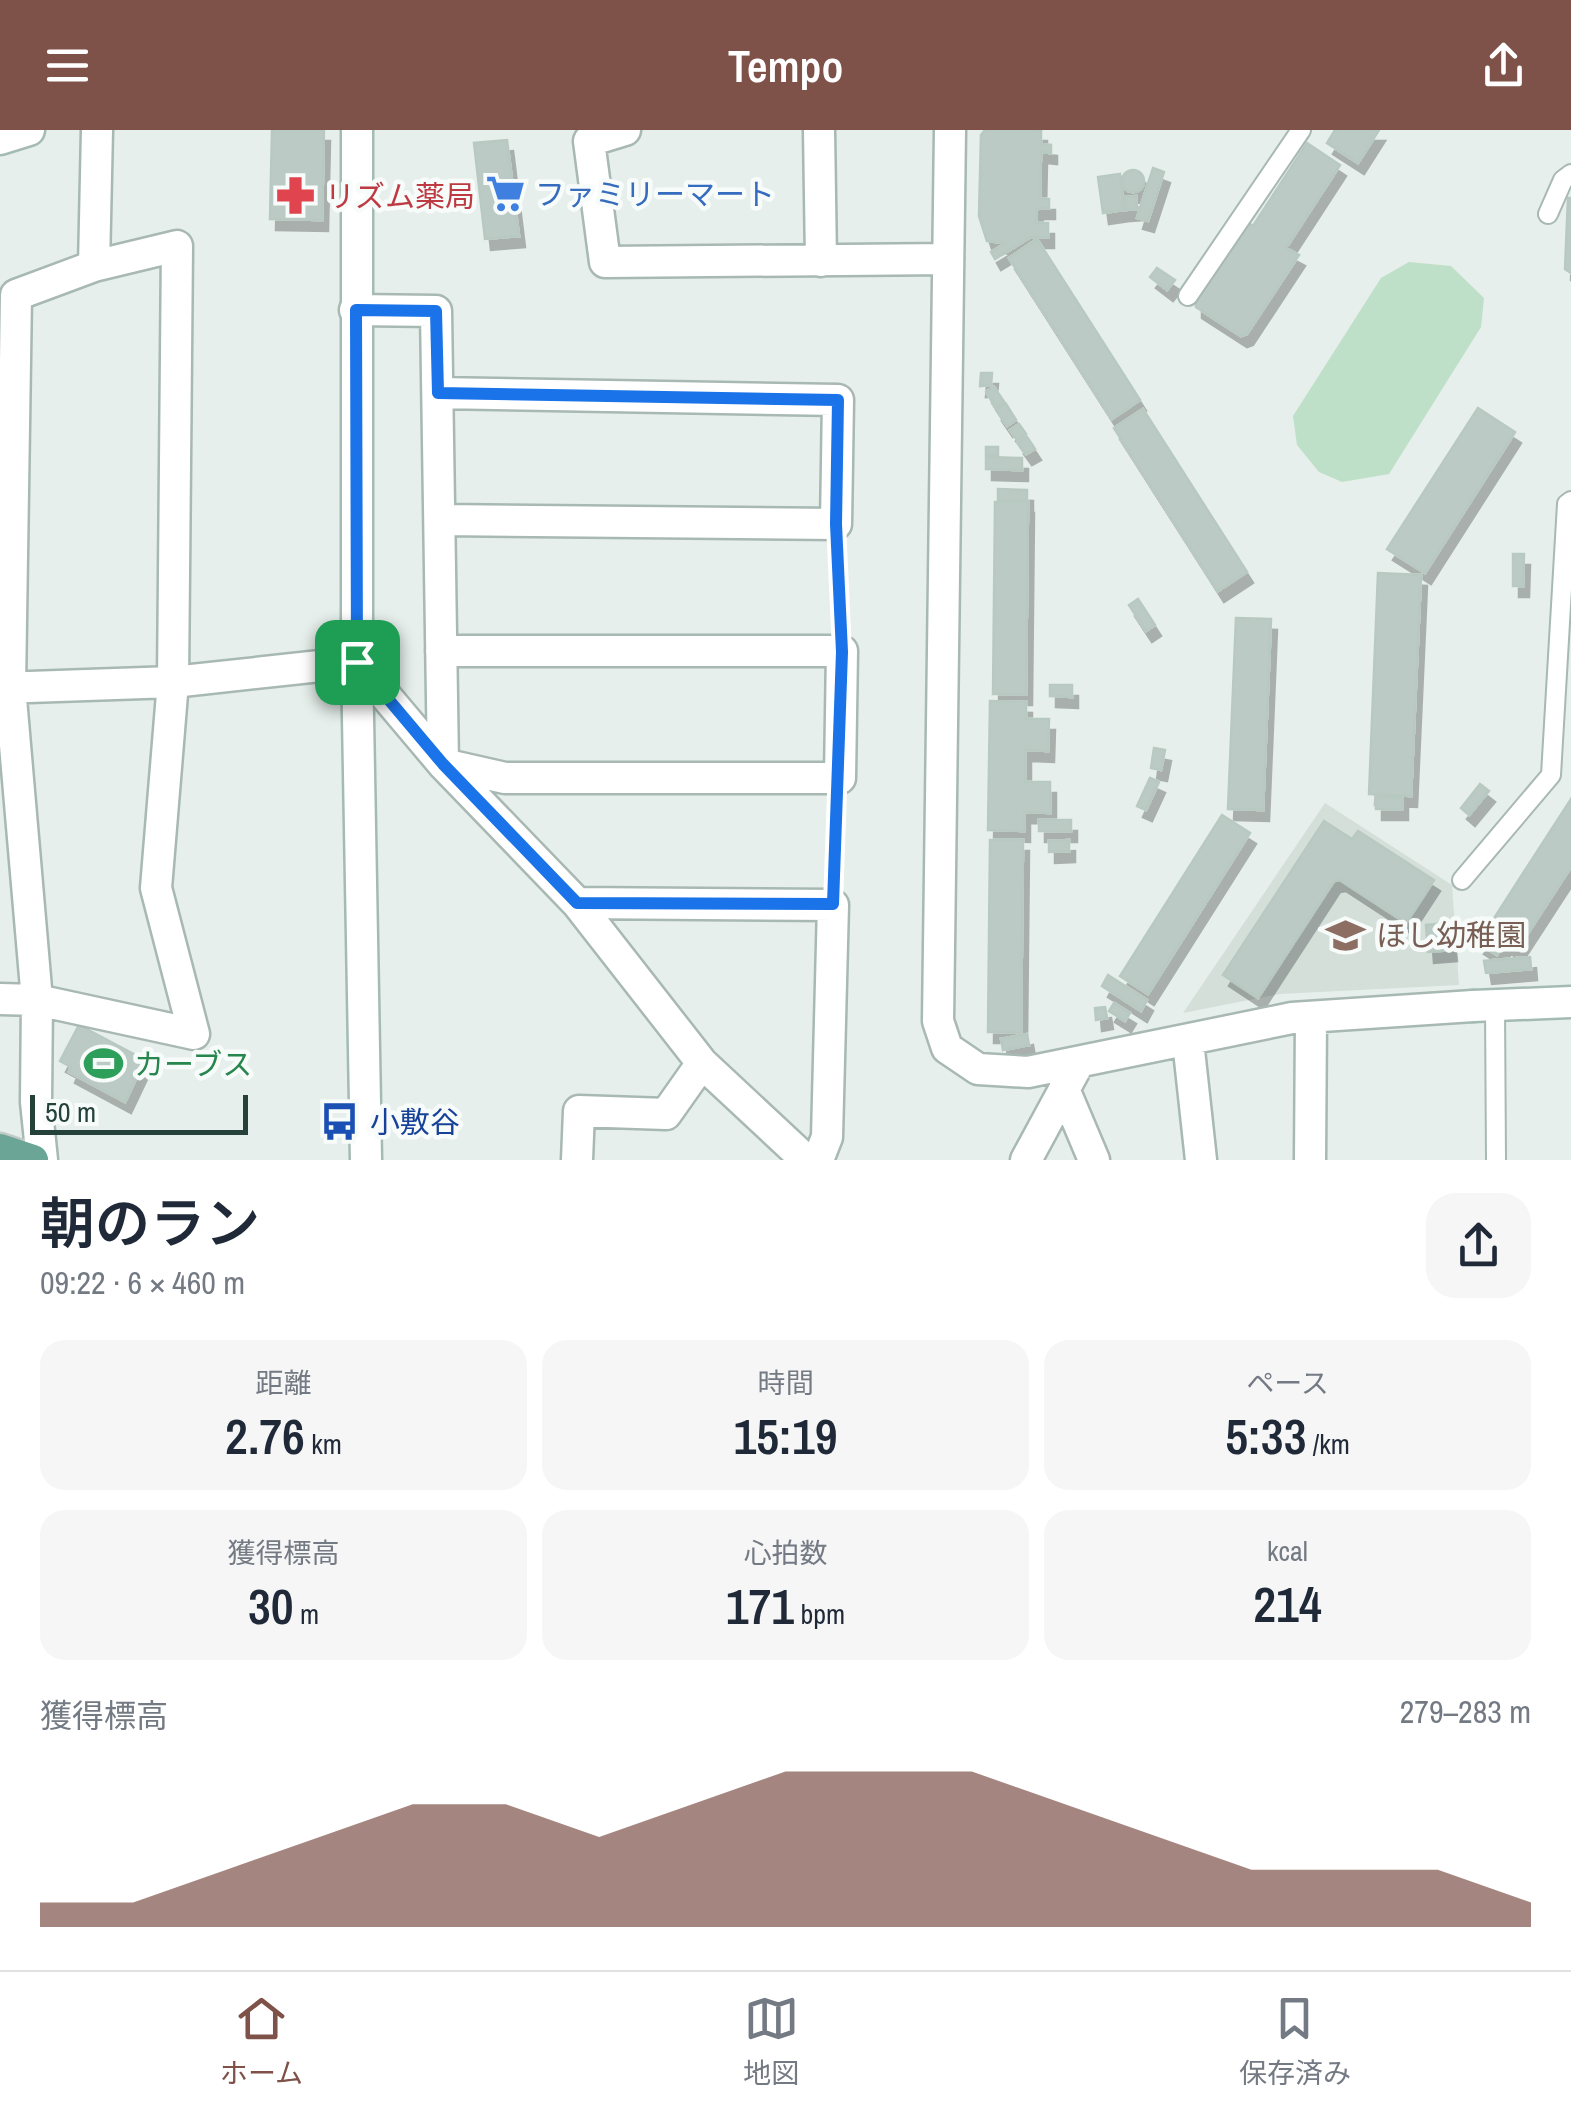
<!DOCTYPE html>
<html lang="ja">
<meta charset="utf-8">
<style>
:root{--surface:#fff;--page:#f6f6f7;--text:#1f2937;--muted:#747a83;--line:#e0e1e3;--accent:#7f5249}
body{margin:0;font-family:"Archivo Narrow","Noto Sans JP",sans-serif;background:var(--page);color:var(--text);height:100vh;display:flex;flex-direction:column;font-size:38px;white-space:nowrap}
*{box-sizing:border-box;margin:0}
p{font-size:32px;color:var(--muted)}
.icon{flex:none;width:55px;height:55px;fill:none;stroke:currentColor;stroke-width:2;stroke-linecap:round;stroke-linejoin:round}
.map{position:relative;height:1030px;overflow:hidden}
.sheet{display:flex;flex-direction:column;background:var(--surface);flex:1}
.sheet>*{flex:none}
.scale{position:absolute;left:30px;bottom:25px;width:218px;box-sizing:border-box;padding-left:10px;border:5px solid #24423a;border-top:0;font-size:28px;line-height:35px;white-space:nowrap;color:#24423a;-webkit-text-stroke:8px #f7fbf9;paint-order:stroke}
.pin{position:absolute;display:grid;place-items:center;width:85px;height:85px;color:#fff;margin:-42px;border-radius:20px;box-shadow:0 5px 15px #0006}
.round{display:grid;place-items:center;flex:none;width:105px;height:105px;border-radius:30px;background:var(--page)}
.overview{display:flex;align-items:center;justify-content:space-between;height:170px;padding:0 40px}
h1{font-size:55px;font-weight:600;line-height:75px}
.figures{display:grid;grid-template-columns:repeat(3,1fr);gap:15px;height:170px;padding:10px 40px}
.figures div{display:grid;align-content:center;border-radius:25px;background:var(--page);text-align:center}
.figures b{font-size:50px;font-weight:600}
.figures small{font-size:28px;font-weight:400}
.figures p{font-size:28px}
.chart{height:280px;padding:20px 40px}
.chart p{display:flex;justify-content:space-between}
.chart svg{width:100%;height:180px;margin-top:10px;fill:var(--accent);opacity:.7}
header{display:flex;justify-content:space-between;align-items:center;height:130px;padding:0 40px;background:var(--accent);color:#fff;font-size:45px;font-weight:600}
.tabs{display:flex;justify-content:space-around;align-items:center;height:140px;border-top:2px solid var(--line);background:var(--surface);font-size:28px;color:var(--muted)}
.tabs a{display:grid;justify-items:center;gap:5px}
.tabs .on{color:var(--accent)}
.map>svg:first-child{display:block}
</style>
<header><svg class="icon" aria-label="menu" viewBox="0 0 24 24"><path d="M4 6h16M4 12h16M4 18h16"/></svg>Tempo<svg class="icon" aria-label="share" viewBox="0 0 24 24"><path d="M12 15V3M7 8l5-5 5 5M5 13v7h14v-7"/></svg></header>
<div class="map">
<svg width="1571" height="1030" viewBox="0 0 1571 1030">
<defs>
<filter id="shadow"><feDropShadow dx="6" dy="11" stdDeviation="0" flood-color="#0004"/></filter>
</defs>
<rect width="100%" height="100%" fill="#e6efeb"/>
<!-- built -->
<path fill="#d4dfda" d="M1325 673 1452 755 1459 855 1280 864 1183 883Z"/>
<!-- green -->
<path fill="#bfe0c8" d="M1409 132 1451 136 1484 168 1481 197 1389 344 1342 352 1319 342 1297 315 1293 286 1381 148Z"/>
<!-- building -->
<path fill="#bbcac4" stroke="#b8c9c2" stroke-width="2.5" filter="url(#shadow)" d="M272 0H324L322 90 270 89Z
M985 0H1041V14L1051 15V23L1041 22 1040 69H1049V78H1037L1036 93H1048V107H1031L995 129 991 122 1006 113 987 111 979 86 981 5Z
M1335 0H1379L1358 33 1327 13Z
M507 10 519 106 485 109 474 13Z
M1307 13 1340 35 1286 118 1299 125 1247 204 1241 206 1196 177V167L1246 91 1253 96Z
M1153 38 1164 42 1148 91 1137 88Z
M1122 51a11 11 0 1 1 22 0a11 11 0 1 1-22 0Z
M1120 44 1124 80 1103 83 1098 47Z
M1136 66 1137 79 1126 80 1125 67Z
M1568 68H1571V143L1565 139Z
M1037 109 1140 270 1112 289 1009 128Z
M1157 138 1175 150 1167 160 1150 147Z
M981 243H992L991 255 980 256Z
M994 257 1005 273 996 278 986 262Z
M1006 274 1016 290 1007 296 996 280Z
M1478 278 1515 302 1425 443 1387 419Z
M1143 279 1247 442 1218 461 1114 298Z
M1019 294 1026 304 1017 310 1010 300Z
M1027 307 1035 319 1026 324 1018 313Z
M986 317H998V326L986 325Z
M986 327 1022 328V340L986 339Z
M998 359 1027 360V371L998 370Z
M995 372H1028L1026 564H993Z
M1513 424H1524L1523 456H1513Z
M1378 443 1421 445 1411 666 1369 664Z
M1138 469 1155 495 1146 501 1129 475Z
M1236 488 1271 489 1263 680 1228 679Z
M1050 555H1072V567L1050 566Z
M990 571 1026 572V589H1049L1048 621 1025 620V652H1050V683L1024 682V701L988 700Z
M1154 618 1165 620 1161 640 1151 638Z
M1150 648 1159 652 1146 680 1137 676Z
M1480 654 1489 661 1469 685 1461 678Z
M1376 667 1402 668V679H1376Z
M1571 669V737L1517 820 1505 813 1497 825 1478 813Z
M1222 685 1250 703 1148 864 1120 846Z
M1039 690H1071V701H1039Z
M1324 691 1352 709 1358 701 1434 750 1406 793 1340 750 1334 751 1258 868 1223 845Z
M990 710H1023L1021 902H988Z
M1069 710V721L1049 722V711Z
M1448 793 1451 820 1428 822 1426 795Z
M1530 827 1531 839 1486 843 1484 831Z
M1108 845 1147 870 1141 881 1102 856Z
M1114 873 1130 883 1125 891 1109 881Z
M1105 877 1107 888 1096 890 1095 878Z
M79 895 145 930 125 972 69 942 71 937 60 931Z
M1027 904 1029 915 1003 920 1001 909Z"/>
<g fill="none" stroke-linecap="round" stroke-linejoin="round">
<defs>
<path id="lane" d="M1548 84 1563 50 1571 44
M1188 166 1301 0
M1462 750 1551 645 1567 374 1571 371
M1495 877 1496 1030"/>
<path id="street" d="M625 0 589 11 605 132 948 129
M819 0 821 131
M950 0 938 891 947 918 978 939 1028 942 1292 888 1473 876
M94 136 97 0
M355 180 436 181 443 634 505 648H840L842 521H441
M438 263 838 270 836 394 441 390
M0 558 173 552 357 532 443 634 577 773 702 933 806 1030
M577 773 833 775 827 1007 818 1030
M0 869 37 870 194 904 156 758 173 552 177 116 94 136 16 165 10 557 37 870 36 972 42 1030
M1188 911 1201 1030
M1064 959 1094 1030
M577 1030 579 981 666 984 702 933
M1026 1030 1078 934
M1310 1030 1311 888"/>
<path id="secondary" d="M357 0V532L366 1030
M0 9 29 0
M1473 876 1571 872"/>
<path id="primary" d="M0 1019 33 1030"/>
</defs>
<!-- lane casing -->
<use href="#lane" stroke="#a8b8b2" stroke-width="22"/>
<!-- street casing -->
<use href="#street" stroke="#a8b8b2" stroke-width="35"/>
<!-- secondary casing -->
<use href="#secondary" stroke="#a4bbb3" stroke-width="35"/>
<!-- primary casing -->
<use href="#primary" stroke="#c2cac8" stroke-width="35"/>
<!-- path -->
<path stroke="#86b3a5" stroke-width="5" stroke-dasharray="5 8" stroke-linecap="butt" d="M837 420 841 493
M835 747 838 678"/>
<!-- lane -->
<use href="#lane" stroke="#fff" stroke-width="18"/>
<!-- street -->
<use href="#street" stroke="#fff" stroke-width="30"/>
<!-- secondary -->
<use href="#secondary" stroke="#fff" stroke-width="30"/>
<!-- primary -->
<use href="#primary" stroke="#6aa596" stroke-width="30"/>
</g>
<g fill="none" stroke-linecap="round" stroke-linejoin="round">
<defs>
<path id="route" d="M356 180 436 181 438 263 838 270 836 394 842 522 833 774 577 773 443 634 357 532Z"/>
</defs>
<!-- route casing -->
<use href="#route" stroke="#fff" stroke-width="20"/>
<!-- route -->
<use href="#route" stroke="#1a73e8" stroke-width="12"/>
</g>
<!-- icons -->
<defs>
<symbol id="supermarket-bare" viewBox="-9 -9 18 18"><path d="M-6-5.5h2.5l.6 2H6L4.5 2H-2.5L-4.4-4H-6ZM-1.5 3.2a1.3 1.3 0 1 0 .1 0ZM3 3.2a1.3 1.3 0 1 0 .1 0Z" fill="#3f7fe0" stroke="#f7fbf9" stroke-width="2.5" paint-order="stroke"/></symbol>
<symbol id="pharmacy-bare" viewBox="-9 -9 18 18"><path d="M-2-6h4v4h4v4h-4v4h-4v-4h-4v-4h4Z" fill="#e0444e" stroke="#f7fbf9" stroke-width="2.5" paint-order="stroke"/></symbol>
<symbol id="school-bare" viewBox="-9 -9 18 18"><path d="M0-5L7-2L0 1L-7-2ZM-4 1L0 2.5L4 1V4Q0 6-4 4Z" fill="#8d6e63" stroke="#f7fbf9" stroke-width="2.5" paint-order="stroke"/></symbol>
<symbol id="stadium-bare" viewBox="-9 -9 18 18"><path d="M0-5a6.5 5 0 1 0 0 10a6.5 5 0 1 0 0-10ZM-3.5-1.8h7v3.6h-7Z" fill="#2e9e5b" stroke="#f7fbf9" stroke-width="2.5" paint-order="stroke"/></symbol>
<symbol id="bus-bare" viewBox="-9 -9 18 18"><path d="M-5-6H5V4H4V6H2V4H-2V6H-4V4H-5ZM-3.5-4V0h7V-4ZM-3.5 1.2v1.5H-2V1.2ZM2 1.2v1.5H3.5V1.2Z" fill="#1a4fb4" stroke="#f7fbf9" stroke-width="2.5" paint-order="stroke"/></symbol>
</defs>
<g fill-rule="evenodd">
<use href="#supermarket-bare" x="478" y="36" width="55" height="55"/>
<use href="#pharmacy-bare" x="268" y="38" width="55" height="55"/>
<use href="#school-bare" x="1318" y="778" width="55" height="55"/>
<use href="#stadium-bare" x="76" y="906" width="55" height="55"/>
<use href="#bus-bare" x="312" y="964" width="55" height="55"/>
</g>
<g text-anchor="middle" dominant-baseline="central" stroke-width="9" stroke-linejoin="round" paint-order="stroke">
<!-- shop labels -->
<g font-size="30" fill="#366cbe" stroke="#f7fbf9" text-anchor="start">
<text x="535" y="64">ファミリーマート</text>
</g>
<!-- health labels -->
<g font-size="30" fill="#be3a42" stroke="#f7fbf9" text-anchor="start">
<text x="325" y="66">リズム薬局</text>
</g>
<!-- education labels -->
<g font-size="30" fill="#785e54" stroke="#f7fbf9" text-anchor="start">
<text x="1376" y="805">ほし幼稚園</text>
</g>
<!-- leisure labels -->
<g font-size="30" fill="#27864d" stroke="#f7fbf9" text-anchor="start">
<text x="134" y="934">カーブス</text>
</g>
<!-- transit labels -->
<g font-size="30" fill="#164399" stroke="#f7fbf9" text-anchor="start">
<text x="370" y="992">小敷谷</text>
</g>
</g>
</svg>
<div class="scale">50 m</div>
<div class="pin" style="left:357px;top:532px;background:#1e9e55"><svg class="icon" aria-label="arrive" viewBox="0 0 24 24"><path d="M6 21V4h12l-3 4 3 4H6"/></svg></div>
</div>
<section class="sheet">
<div class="overview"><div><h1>朝のラン</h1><p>09:22 · 6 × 460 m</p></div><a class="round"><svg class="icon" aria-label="share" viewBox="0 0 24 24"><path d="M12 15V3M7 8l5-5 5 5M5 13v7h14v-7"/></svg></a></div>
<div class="figures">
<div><p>距離</p><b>2.76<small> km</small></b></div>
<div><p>時間</p><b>15:19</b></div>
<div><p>ペース</p><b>5:33<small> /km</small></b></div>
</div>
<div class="figures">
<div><p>獲得標高</p><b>30<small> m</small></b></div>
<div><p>心拍数</p><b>171<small> bpm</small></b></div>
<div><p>kcal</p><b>214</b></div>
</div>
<div class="chart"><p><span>獲得標高</span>279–283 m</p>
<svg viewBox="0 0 160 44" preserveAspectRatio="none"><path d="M0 44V38L10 38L20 30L30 22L40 14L50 14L60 22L70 14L80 6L90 6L100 6L110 14L120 22L130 30L140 30L150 30L160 38V44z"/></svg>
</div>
</section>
<nav class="tabs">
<a class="on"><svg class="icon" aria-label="home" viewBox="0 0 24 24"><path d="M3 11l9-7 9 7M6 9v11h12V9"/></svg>ホーム</a>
<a><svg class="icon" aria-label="map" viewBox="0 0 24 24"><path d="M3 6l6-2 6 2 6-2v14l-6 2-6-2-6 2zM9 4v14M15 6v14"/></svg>地図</a>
<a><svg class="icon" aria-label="saved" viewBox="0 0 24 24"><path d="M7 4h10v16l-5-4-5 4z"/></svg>保存済み</a>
</nav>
